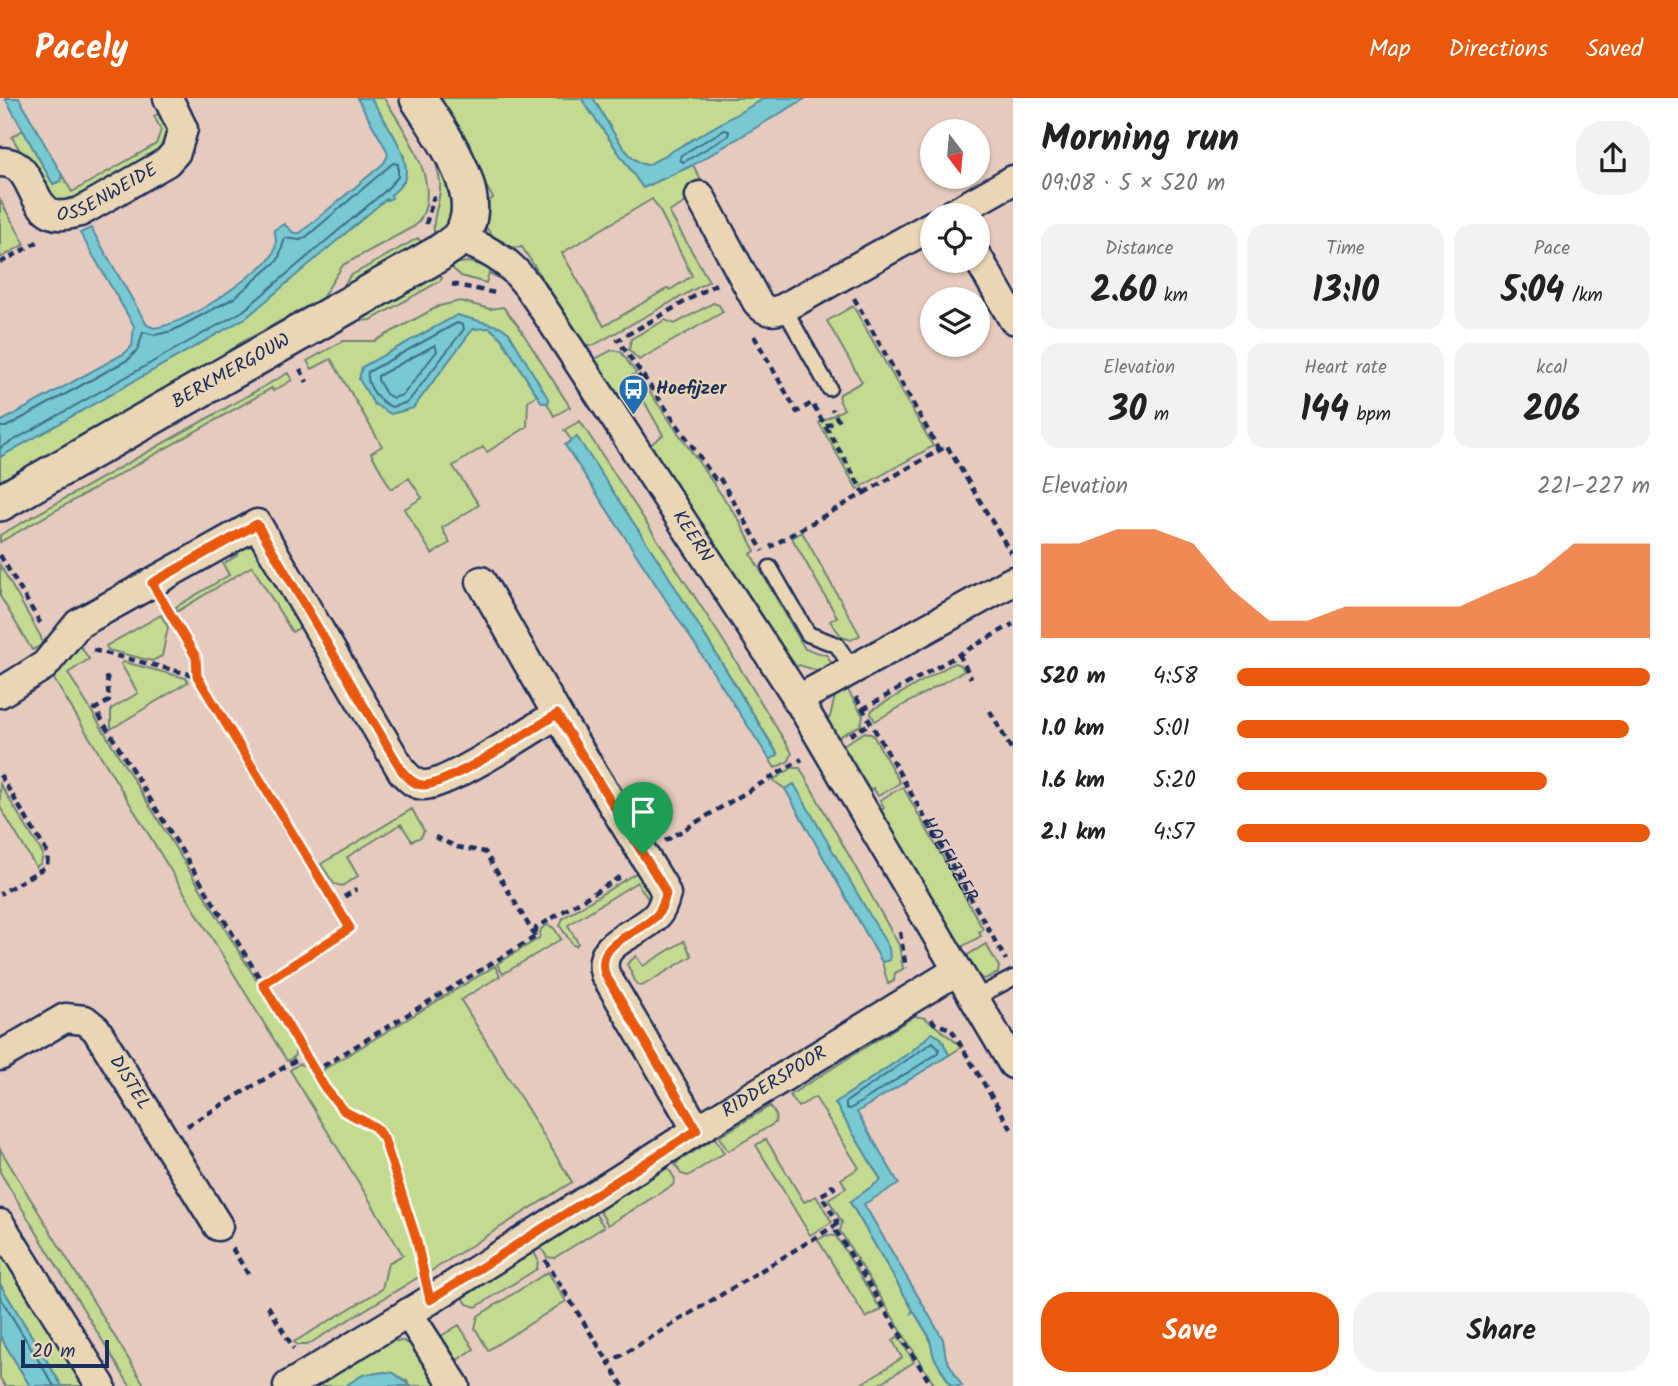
<!DOCTYPE html>
<meta charset="utf-8">
<style>
:root{--surface:#fff;--page:#f2f2f2;--text:#222;--muted:#767676;--accent:#ea580c}
body{margin:0;font-family:Kalam,sans-serif;background:var(--page);color:var(--text);height:100vh;display:flex;flex-direction:column;font-size:26px;white-space:nowrap}
*{box-sizing:border-box;margin:0}
p{font-size:23px;color:var(--muted)}
.icon{flex:none;width:38px;height:38px;fill:none;stroke:currentColor;stroke-width:2;stroke-linecap:round;stroke-linejoin:round}
.map{position:relative;flex:1;overflow:hidden}
.panel{display:flex;flex-direction:column;background:var(--surface);width:665px}
.panel>*{flex:none}
.needle{width:46px;rotate:164deg}
.buttons{position:absolute;left:920px;top:21px;display:grid;gap:14px}
.buttons a{display:grid;place-items:center;width:70px;height:70px;border-radius:50%;background:var(--surface);box-shadow:0 2px 5px #0004;font-size:35px}
.scale{position:absolute;left:21px;bottom:18px;width:88px;box-sizing:border-box;padding-left:7px;border:4px solid #1b2f5e;border-top:0;font-size:19px;line-height:24px;white-space:nowrap;color:#1b2f5e;-webkit-text-stroke:5px #ead5b4;paint-order:stroke}
.pin{position:absolute;display:grid;place-items:center;width:60px;height:60px;color:#fff;margin:-72px -30px;border-radius:50% 50% 50% 0;rotate:-45deg;box-shadow:0 0 7px #0007}
.pin .icon{rotate:45deg}
.round{display:grid;place-items:center;flex:none;width:74px;height:74px;border-radius:28px;background:var(--page)}
.overview{display:flex;align-items:center;justify-content:space-between;height:119px;padding:0 28px}
h1{font-size:38px;font-weight:600;line-height:52px}
.figures{display:grid;grid-template-columns:repeat(3,1fr);gap:10px;height:119px;padding:7px 28px}
.figures div{display:grid;align-content:center;border-radius:18px;background:var(--page);text-align:center}
.figures b{font-size:35px;font-weight:600}
.figures small{font-size:19px;font-weight:400}
.figures p{font-size:19px}
.chart{height:196px;padding:14px 28px}
.chart p{display:flex;justify-content:space-between}
.chart svg{width:100%;height:126px;margin-top:7px;fill:var(--accent);opacity:.7}
.button{display:flex;gap:14px;margin-top:auto;padding:14px 28px}
.button a{flex:1;height:80px;border-radius:28px;background:var(--accent);color:#fff;font-size:28px;font-weight:600;line-height:80px;text-align:center}
.button a+a{background:var(--page);color:var(--text)}
ul{padding:0 28px;list-style:none;font-size:23px}
li{display:grid;grid-template-columns:112px 84px 1fr;align-items:center;height:52px}
li i{height:18px;border-radius:9px;background:var(--accent)}
header{display:flex;align-items:center;gap:42px;box-sizing:border-box;height:98px;padding:0 35px;background:var(--accent);color:#fff}
header strong{font-size:33px}
nav{display:flex;gap:38px;margin-inline-start:auto;font-size:24px}
main{display:flex;flex:1;min-height:0}
.map>svg:first-child{display:block}
</style>
<header>
<strong>Pacely</strong>
<nav><a>Map</a><a>Directions</a><a>Saved</a></nav>
</header>
<main>
<div class="map">
<svg width="1013" height="1288" viewBox="0 0 1013 1288">
<rect width="100%" height="100%" fill="#e7cabe"/>
<filter id="ink" filterUnits="userSpaceOnUse"><feTurbulence type="fractalNoise" baseFrequency=".0143" numOctaves="2"/><feDisplacementMap in="SourceGraphic" scale="14" xChannelSelector="R" yChannelSelector="G"/><feConvolveMatrix kernelMatrix="1 2 1 2 8 2 1 2 1" color-interpolation-filters="sRGB"/></filter>
<g filter="url(#ink)">
<!-- green -->
<path fill="#c4da90" stroke="#708477" stroke-width="2" fill-rule="evenodd" d="M371 0H384C404 31 448 93 415 128L343 167 322 200 237 247 234 257 0 388V359L247 219 404 83V58Z
M399 0H405L456 86 455 121 435 139C430 120 442 103 440 84 437 54 414 26 399 0Z
M435 0H581L643 90 693 67 703 86 686 96 689 102 669 114 709 183 592 248 585 246 522 149C507 152 494 141 486 129L489 103 493 100ZM652 101 659 111 692 178 670 192 668 190 604 228 562 155Z
M593 0H765L648 67C626 66 605 19 593 0Z
M163 13 169 24 167 51 65 107 44 94 12 39 23 32 53 86 61 83 62 77 72 94 156 46 161 32 154 18Z
M0 102 25 146 0 160Z
M418 140 424 148 340 193 350 178Z
M469 164 492 170 513 188 489 175 486 185 461 178 451 169V166Z
M438 173 442 180 440 183 371 222 358 223 356 220Z
M460 203 490 211 503 209 517 226 570 309 554 318 509 235 501 230 457 217 360 281 374 306 413 310 473 230H490L501 240 537 297 528 303 527 329 487 354 483 349 453 368 479 407 442 430 450 445 432 456 404 411 422 400 409 380 391 391 371 355 382 348 331 261 312 271 307 263 343 243H375L439 208Z
M713 205 719 207 723 214 639 262 629 252 631 241 665 222 675 226Z
M853 208 933 348 857 391 819 325 844 311 839 302 840 296 862 284 827 223Z
M612 252 621 254 636 275 623 283 639 308 630 315 595 261Z
M288 275 292 282 273 293 272 290 0 444V437Z
M642 283 739 422 755 453 751 456 805 551 827 557 834 570 825 575 799 567 796 569 650 347 663 337 635 287Z
M580 323 721 539 792 655 789 663 775 670 770 662 778 656 664 471 577 340 572 343 564 332Z
M802 434 860 537 851 542 842 539 830 523 837 519 792 440Z
M247 447 257 451 301 522 298 524 300 529 292 534 252 468 178 513 176 509 229 477 223 466 238 457 235 452Z
M0 467 41 539 42 544 40 548 32 552 0 498Z
M161 517 168 529 162 558 152 563 108 552 106 548Z
M77 543 89 561 68 575 297 948 294 959 287 963 52 578Z
M124 564 186 580 188 584 111 631V611L138 595 121 566Z
M954 565 961 567 964 573 875 623 871 616 872 612Z
M846 589 863 618 861 627 837 640 827 622 830 619 836 594Z
M865 634 873 637 900 685 878 698 873 690 867 694 841 648Z
M792 670H800L899 847 903 871 895 875 894 883 888 886 882 864 890 862 794 686 785 691 773 682Z
M0 686 43 756 41 765 36 769 0 709Z
M903 689 983 831 979 834 981 838 956 852 878 714 884 710 880 702Z
M412 711 424 733 421 739 412 743 401 726 347 759 358 778 342 788 334 786 321 766Z
M641 772 653 795 650 801H648L637 784 568 827 578 845 576 848 573 847 560 828 563 820Z
M548 827 554 830 561 841 503 876 497 866 539 840 541 831Z
M684 843 692 858 642 888 637 887 627 866 636 858 643 868Z
M986 846 999 869 998 875 985 881 975 878 961 861Z
M495 868 500 878 461 902 572 1084 428 1175 422 1148 405 1097 398 1096 422 1177 307 1247H297L294 1244 382 1191 388 1165 403 1157 290 972 299 966 308 968 334 1008 374 1034 376 1027 341 1006 318 975Z
M915 918 925 920 962 949 949 957 941 940 932 935 912 953 835 1005 881 1082 850 1104 913 1212 912 1213 914 1214 929 1239 934 1259 951 1288H935L840 1133 842 1124 828 1101 846 1090 841 1081 859 1070 815 999 798 1009 790 997Z
M770 1008 776 1017 775 1025 728 1053 719 1039Z
M715 1040 724 1055 688 1078 681 1076 675 1066Z
M766 1041 804 1104 816 1098 832 1124 810 1137 756 1047Z
M0 1051 145 1288H130L0 1074Z
M668 1070 675 1081 673 1087 608 1127 599 1112Z
M595 1115 604 1129 554 1160 547 1159 540 1148Z
M826 1137 836 1138 881 1212 866 1220 818 1142Z
M0 1149 85 1288H62L0 1186Z
M533 1152 538 1162 537 1171 476 1209 467 1206 461 1196Z
M548 1174 566 1203 488 1252 475 1230 478 1218Z
M459 1227 474 1251 457 1262 441 1238Z
M0 1238 30 1288H5L0 1280Z
M898 1238 914 1264 876 1288H858L902 1260 893 1243Z
M388 1243H403L413 1247 441 1288H410L407 1283 363 1277 345 1288H322L319 1284Z"/>
<!-- water -->
<path fill="#78c9d1" stroke="#538ba3" stroke-width="2" d="M5 0H19L62 77 60 83 53 86Z
M357 0H371C382 19 412 58 405 80 403 87 396 92 391 97L392 100 387 102 386 101 247 219 0 359V324L125 255 132 248 134 228 80 135 91 130 147 227 154 230C192 224 239 187 268 163 276 154 278 144 274 132L284 126 294 135H300L384 65 388 57 386 51Z
M581 0H593C605 18 626 66 648 67L765 0H806L693 67 643 90Z
M457 217 501 229 509 235 549 302 548 305H542L501 240 490 230 473 231 413 310 391 316 374 306 359 281 362 269Z
M577 339 664 471 778 657 770 662 565 347Z
M794 686 889 850 890 862 882 864 785 691Z
M932 935 941 940 949 957 857 1014 899 1086 864 1106 943 1241 946 1260 962 1288H951L934 1259 929 1238 914 1214 912 1215 913 1212 850 1104 881 1082 835 1005 912 953Z
M0 1186 62 1288H30L0 1238Z
M384 1274 394 1275 410 1288H345L363 1277Z"/>
<g fill="none" stroke-linecap="round" stroke-linejoin="round">
<!-- shore -->
<path stroke="#406d8c" stroke-width="2" d="M724 32 729 33 728 38 689 61 684 64 680 62 681 57Z
M457 225 463 227 464 231 408 304 392 309C379 304 366 288 368 274Z
M435 247 437 253 403 297 393 300 386 296 378 282V278Z
M0 329H6L129 261 138 251 143 234 155 237 172 233 234 200 278 162 285 140 300 142 306 139 393 65 398 66V79L384 94 243 213 0 350
M933 944 939 951 937 956 850 1011 846 1010V1004Z
M0 1199 54 1288"/>
<defs>
<path id="service" d="M784 210 829 290
M770 470 808 536 837 547 853 572
M975 900 1013 880"/>
<g id="minor">
<path id="s2" d="M0 64C35 64 27 105 53 116 61 119 72 116 80 114L167 64 176 54 183 31 168 0"/>
<path d="M700 98 757 204C765 214 772 215 784 210L933 127"/>
<path d="M951 117 1013 82"/>
<path id="s3" d="M459 140C513 161 520 176 551 222L793 593 1013 966"/>
<path d="M978 160 1013 221"/>
<path id="s4" d="M481 483 557 616 662 787 666 796C664 804 662 811 657 817 639 838 595 842 605 876L697 1032 958 872"/>
<path d="M0 595 45 567 78 526 257 426 402 673C409 680 414 687 424 687 446 688 533 631 557 616"/>
<path d="M797 602 1013 483"/>
<path id="s5" d="M0 958 65 920 85 922 96 931 218 1128"/>
<path d="M0 1126 101 1288"/>
<path d="M408 1215 455 1288"/>
<path d="M288 1288 430 1202 697 1032"/>
</g>
<g id="tertiary">
<path id="s6" d="M0 405 438 156C444 151 454 146 459 140 492 100 439 34 418 0"/>
</g>
</defs>
<!-- service casing -->
<use href="#service" stroke="#1b2f5e" stroke-width="19"/>
<!-- minor casing -->
<use href="#minor" stroke="#1b2f5e" stroke-width="33"/>
<!-- tertiary casing -->
<use href="#tertiary" stroke="#1b2f5e" stroke-width="40"/>
<!-- path -->
<g stroke="#1b2f5e" stroke-width="4.5" stroke-dasharray="7 5" stroke-linecap="butt">
<path d="M426 126 434 98"/>
<path d="M0 165 41 142"/>
<path d="M452 186 495 195"/>
<path d="M716 186 618 242 715 381 719 379 763 453"/>
<path d="M854 200 939 352"/>
<path d="M754 238 797 314 812 305 864 395 770 449"/>
<path d="M300 271 307 284"/>
<path d="M631 289 629 285 642 277"/>
<path d="M826 328 838 322 832 311"/>
<path d="M864 395 947 348 1011 455"/>
<path d="M0 457 42 528"/>
<path d="M165 507 196 560 197 578"/>
<path d="M93 552 197 578 334 805 357 791"/>
<path d="M959 556 971 580"/>
<path d="M107 578 109 603 95 611 306 956"/>
<path id="s1" d="M856 599 1006 862"/>
<path d="M863 611 1013 526"/>
<path d="M990 613 1013 654"/>
<path d="M850 637 871 625"/>
<path d="M0 677 48 756 47 768 0 796"/>
<path d="M435 739 457 749 485 754 535 838"/>
<path d="M665 743 802 661"/>
<path d="M900 834 906 870"/>
<path d="M263 886 350 830 334 805"/>
<path d="M932 921 934 925 951 931 1013 1034"/>
<path d="M315 973C323 987 331 1003 344 1013 360 1025 371 1023 384 1041L416 1140 424 1174"/>
<path d="M187 1028 306 956 315 973 535 839 536 830 623 777"/>
<path d="M831 1086 834 1090 821 1097 837 1123 836 1133 932 1288"/>
<path d="M232 1150 248 1176"/>
<path d="M545 1162 609 1265"/>
<path d="M268 1208 294 1251"/>
<path d="M623 1288 609 1265 836 1127"/>
</g>
<!-- service -->
<use href="#service" stroke="#ead5b4" stroke-width="14"/>
<!-- minor -->
<use href="#minor" stroke="#ead5b4" stroke-width="28"/>
<!-- tertiary -->
<use href="#tertiary" stroke="#ead5b4" stroke-width="35"/>
</g>
</g>
<g fill="none" stroke-linecap="round" stroke-linejoin="round" filter="url(#ink)">
<defs>
<path id="route" d="M257 426 402 673C408 680 414 687 424 687 446 688 533 631 557 616L662 787 666 796C664 804 662 811 657 817 639 837 595 842 605 876L697 1032 430 1202 416 1140 384 1041 375 1029 344 1013 325 990 263 886 350 830 197 578 196 559 152 485Z"/>
</defs>
<!-- route casing -->
<use href="#route" stroke="#fff" stroke-width="14"/>
<!-- route -->
<use href="#route" stroke="#ea580c" stroke-width="9"/>
</g>
<!-- icons -->
<defs>
<symbol id="bus-pin" viewBox="-11 -11 22 30"><path d="M0 17L-7.5 6A9.5 9.5 0 1 1 7.5 6Z" fill="#1f6fb2" stroke="#ead5b4"/><path d="M-5-6H5V4H4V6H2V4H-2V6H-4V4H-5ZM-3.5-4V0h7V-4ZM-3.5 1.2v1.5H-2V1.2ZM2 1.2v1.5H3.5V1.2Z" fill="#fff"/></symbol>
</defs>
<g fill-rule="evenodd">
<use href="#bus-pin" x="616" y="274" width="35" height="47"/>
</g>
<g text-anchor="middle" dominant-baseline="central" stroke-width="5" stroke-linejoin="round" paint-order="stroke">
<!-- street labels -->
<g font-size="19" fill="#1b2f5e" stroke="#ead5b4">
<text stroke="none"><textPath href="#s2" startOffset="138">OSSENWEIDE</textPath></text>
<text stroke="none"><textPath href="#s6" startOffset="266">BERKMERGOUW</textPath></text>
<text stroke="none"><textPath href="#s3" startOffset="385">KEERN</textPath></text>
<text stroke="none"><textPath href="#s1" startOffset="187">HOEFIJZER</textPath></text>
<text stroke="none"><textPath href="#s4" startOffset="744">RIDDERSPOOR</textPath></text>
<text stroke="none"><textPath href="#s5" startOffset="173">DISTEL</textPath></text>
</g>
<!-- poi labels -->
<g font-size="19" font-weight="bold" fill="#1b2f5e" stroke="#ead5b4" text-anchor="start">
<text x="656" y="291">Hoefijzer</text>
</g>
</g>
</svg>
<div class="buttons">
<a><svg class="needle" viewBox="-14 -14 28 28"><path d="M0-13l5 13h-10z" fill="#e53935"/><path d="M0 13l5-13h-10z" fill="#767676"/></svg></a>
<a><svg class="icon" aria-label="locate" viewBox="0 0 24 24"><circle cx="12" cy="12" r="6"/><path d="M12 2v4M12 18v4M2 12h4M18 12h4"/></svg></a>
<a><svg class="icon" aria-label="layers" viewBox="0 0 24 24"><path d="M12 4l9 5-9 5-9-5zM3 14l9 5 9-5"/></svg></a>
</div>
<div class="scale">20 m</div>
<div class="pin" style="left:643px;top:756px;background:#1e9e55"><svg class="icon" aria-label="arrive" viewBox="0 0 24 24"><path d="M6 21V4h12l-3 4 3 4H6"/></svg></div>
</div>
<section class="panel">
<div class="overview"><div><h1>Morning run</h1><p>09:08 · 5 × 520 m</p></div><a class="round"><svg class="icon" aria-label="share" viewBox="0 0 24 24"><path d="M12 15V3M7 8l5-5 5 5M5 13v7h14v-7"/></svg></a></div>
<div class="figures">
<div><p>Distance</p><b>2.60<small> km</small></b></div>
<div><p>Time</p><b>13:10</b></div>
<div><p>Pace</p><b>5:04<small> /km</small></b></div>
</div>
<div class="figures">
<div><p>Elevation</p><b>30<small> m</small></b></div>
<div><p>Heart rate</p><b>144<small> bpm</small></b></div>
<div><p>kcal</p><b>206</b></div>
</div>
<div class="chart"><p><span>Elevation</span>221–227 m</p>
<svg viewBox="0 0 160 44" preserveAspectRatio="none"><path d="M0 44V11L10 11L20 6L30 6L40 11L50 27L60 38L70 38L80 33L90 33L100 33L110 33L120 27L130 22L140 11L150 11L160 11V44z"/></svg>
</div>
<ul>
<li><b>520 m</b>4:58<i style="width:100%"></i></li>
<li><b>1.0 km</b>5:01<i style="width:95%"></i></li>
<li><b>1.6 km</b>5:20<i style="width:75%"></i></li>
<li><b>2.1 km</b>4:57<i style="width:100%"></i></li>
</ul>
<div class="button"><a>Save</a><a>Share</a></div>
</section>
</main>
